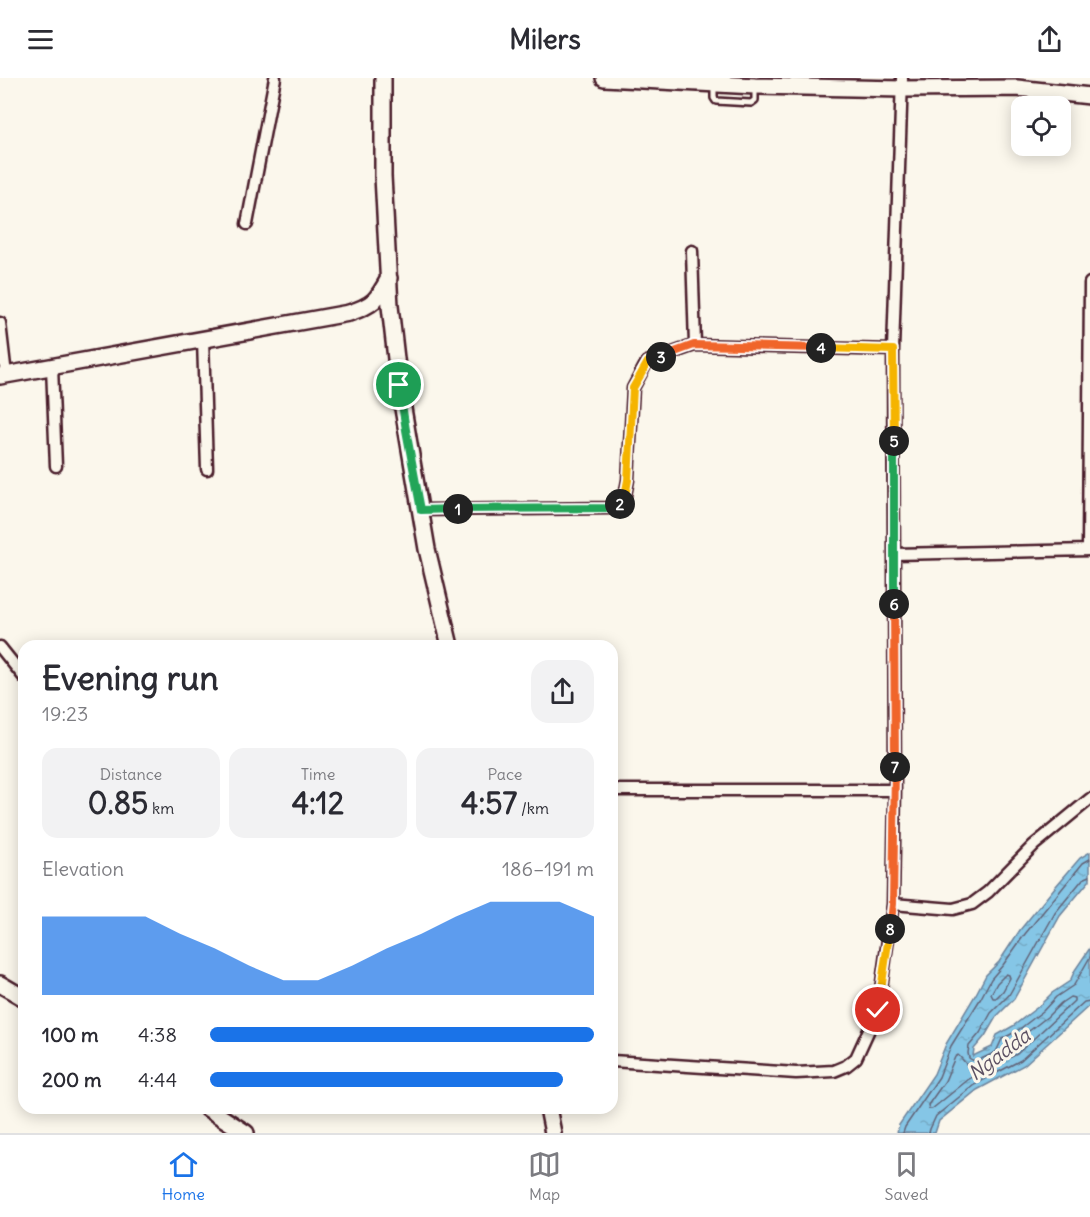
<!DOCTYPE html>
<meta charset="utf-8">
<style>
:root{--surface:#fff;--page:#f2f2f3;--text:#2b2b33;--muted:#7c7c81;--line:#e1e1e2;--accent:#1a73e8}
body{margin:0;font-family:Delius,sans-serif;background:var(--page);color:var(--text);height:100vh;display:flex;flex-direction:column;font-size:22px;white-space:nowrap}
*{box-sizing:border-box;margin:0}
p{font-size:20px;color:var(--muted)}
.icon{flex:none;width:33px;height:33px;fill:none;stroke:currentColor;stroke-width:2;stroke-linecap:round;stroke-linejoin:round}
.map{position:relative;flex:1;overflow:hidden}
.details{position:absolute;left:18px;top:562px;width:600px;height:474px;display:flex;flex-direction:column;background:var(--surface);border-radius:18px;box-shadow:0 3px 15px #0003}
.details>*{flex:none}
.buttons{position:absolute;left:1011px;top:18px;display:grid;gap:12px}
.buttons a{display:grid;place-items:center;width:60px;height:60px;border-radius:12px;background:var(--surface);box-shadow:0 3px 15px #0003;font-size:30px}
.pin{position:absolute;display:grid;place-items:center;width:51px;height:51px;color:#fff;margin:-26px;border:3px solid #fff;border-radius:50%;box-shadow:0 2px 6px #0007}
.km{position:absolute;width:30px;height:30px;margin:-15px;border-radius:50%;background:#222;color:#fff;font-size:16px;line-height:30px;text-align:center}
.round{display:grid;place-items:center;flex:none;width:63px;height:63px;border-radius:18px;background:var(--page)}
.headline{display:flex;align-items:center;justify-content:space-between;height:102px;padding:0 24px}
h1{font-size:33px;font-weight:700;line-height:45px}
.stats{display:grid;grid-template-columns:repeat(3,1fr);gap:9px;height:102px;padding:6px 24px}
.stats div{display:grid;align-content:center;border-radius:15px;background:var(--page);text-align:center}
.stats b{font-size:30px;font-weight:700}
.stats small{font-size:16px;font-weight:400}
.stats p{font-size:16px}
.chart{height:168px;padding:12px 24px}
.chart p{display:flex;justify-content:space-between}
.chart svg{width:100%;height:108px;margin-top:6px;fill:var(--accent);opacity:.7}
ul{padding:0 24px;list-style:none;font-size:20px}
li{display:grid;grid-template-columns:96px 72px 1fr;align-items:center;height:45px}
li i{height:15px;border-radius:8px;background:var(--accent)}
header{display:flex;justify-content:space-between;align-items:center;height:78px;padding:0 24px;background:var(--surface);font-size:27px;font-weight:700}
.menu{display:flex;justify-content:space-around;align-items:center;height:84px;border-top:2px solid var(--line);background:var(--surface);font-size:16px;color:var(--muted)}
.menu a{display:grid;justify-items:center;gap:3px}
.menu .current{color:var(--accent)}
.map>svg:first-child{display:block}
</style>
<header><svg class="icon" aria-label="menu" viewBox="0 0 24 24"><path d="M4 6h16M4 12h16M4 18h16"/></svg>Milers<svg class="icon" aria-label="share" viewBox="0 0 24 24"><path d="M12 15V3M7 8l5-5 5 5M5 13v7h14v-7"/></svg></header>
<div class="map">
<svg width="1090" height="1055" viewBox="0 0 1090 1055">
<defs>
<pattern id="water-ripples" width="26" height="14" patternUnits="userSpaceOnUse" patternTransform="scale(1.5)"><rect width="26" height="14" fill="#85c6e6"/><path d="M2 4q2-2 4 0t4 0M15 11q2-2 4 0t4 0" fill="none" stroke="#74aac5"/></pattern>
</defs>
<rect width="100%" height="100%" fill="#fbf7ec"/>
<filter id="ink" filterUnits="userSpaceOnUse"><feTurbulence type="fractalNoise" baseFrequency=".0167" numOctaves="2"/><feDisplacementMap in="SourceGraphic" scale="12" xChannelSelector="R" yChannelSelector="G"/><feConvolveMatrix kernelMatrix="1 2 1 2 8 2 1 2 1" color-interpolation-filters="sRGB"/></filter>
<g filter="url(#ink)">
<!-- water -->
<path fill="url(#water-ripples)" stroke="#6d839b" stroke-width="1.5" d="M1090 774V802L1060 838 1014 921 996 939 985 958 974 971 973 978 992 969 997 957 1013 948 1039 928 1052 915 1070 903 1075 892 1090 870V927L1024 987 977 1012 939 1043 935 1055H897L899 1047 934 996 946 966 976 916 986 897 999 884 1020 852 1056 808 1080 780Z"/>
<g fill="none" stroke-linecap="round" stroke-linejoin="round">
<!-- shore -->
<path stroke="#626276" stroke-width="1.5" d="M1090 798 1083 801 1055 835 1009 917 991 935 980 955 969 968 968 975 969 980 972 982 977 983 996 974 1002 961 1017 953 1043 933 1056 919 1074 907 1090 879
M1006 896 1009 897 1010 900 1003 913 996 920H993L991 916 997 905Z
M1070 919 1074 920V923L1017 976 1007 981 1004 980 1003 977 1008 966 1020 960 1047 939 1061 925Z
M958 977C967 984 963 989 978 991L980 995 969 1001 932 1031H929L928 1027 945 1003 955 979Z
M903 1055 905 1049 939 999 951 968 981 920 991 901 1003 887 1025 856 1061 812 1083 785 1090 781
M929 1055 930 1051 936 1038 974 1007 1021 982 1084 924 1090 923"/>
<defs>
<path id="lane" d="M714 9V20L716 23 751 25 755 22V11"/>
<path id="street" d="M247 146 275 0
M692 173 695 267
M0 245 6 297
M203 261 207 391
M52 289 56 388
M421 432 615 430 624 423 628 402 633 310 647 284 695 267 893 272
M1088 472 1090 205
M894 476 1090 472
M0 569 24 599
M612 712H895
M893 826 953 831 972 826 988 814 1034 767 1090 721
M612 983 796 995 834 993 846 988 856 980 878 932 893 826 895 712 893 272 902 0"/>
<path id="secondary" d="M383 0V98L390 228 399 307 427 471 450 568
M604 0 755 8 902 11 1017 10 1090 18
M0 298 349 235C374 227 377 222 389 200
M0 906 24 920
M207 1030 246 1055
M548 1030 553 1055"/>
</defs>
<!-- lane casing -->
<use href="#lane" stroke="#4a1f2b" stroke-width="10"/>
<!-- street casing -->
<use href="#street" stroke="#4a1f2b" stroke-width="15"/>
<!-- secondary casing -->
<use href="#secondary" stroke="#4a1f2b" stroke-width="20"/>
<!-- lane -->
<use href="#lane" stroke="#fbf7ec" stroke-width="5"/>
<!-- street -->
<use href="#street" stroke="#fbf7ec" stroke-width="10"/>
<!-- secondary -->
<use href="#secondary" stroke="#fbf7ec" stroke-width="15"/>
</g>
</g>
<g fill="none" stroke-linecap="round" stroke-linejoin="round" filter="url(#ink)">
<defs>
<path id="split-1" d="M399 307 406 352 421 432 458 431"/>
<path id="split-2" d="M458 431 615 430 620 426"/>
<path id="split-3" d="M620 426 624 423 628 402 633 310 648 284 661 279"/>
<path id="split-4" d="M661 279 694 267 821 270"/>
<path id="split-5" d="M821 270 893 272 894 363"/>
<path id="split-6" d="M894 363V526"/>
<path id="split-7" d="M894 526 895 689"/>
<path id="split-8" d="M890 851 893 826 895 689"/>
<path id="split-9" d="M878 932 890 851"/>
</defs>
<!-- split-1 casing -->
<use href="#split-1" stroke="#fff" stroke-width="12"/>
<!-- split-2 casing -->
<use href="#split-2" stroke="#fff" stroke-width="12"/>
<!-- split-3 casing -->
<use href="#split-3" stroke="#fff" stroke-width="12"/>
<!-- split-4 casing -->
<use href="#split-4" stroke="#fff" stroke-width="12"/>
<!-- split-5 casing -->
<use href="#split-5" stroke="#fff" stroke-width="12"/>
<!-- split-6 casing -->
<use href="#split-6" stroke="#fff" stroke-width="12"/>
<!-- split-7 casing -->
<use href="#split-7" stroke="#fff" stroke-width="12"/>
<!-- split-8 casing -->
<use href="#split-8" stroke="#fff" stroke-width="12"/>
<!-- split-9 casing -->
<use href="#split-9" stroke="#fff" stroke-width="12"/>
<!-- split-1 -->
<use href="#split-1" stroke="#22a559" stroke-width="8"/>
<!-- split-2 -->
<use href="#split-2" stroke="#22a559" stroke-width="8"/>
<!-- split-3 -->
<use href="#split-3" stroke="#f5b400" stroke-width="8"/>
<!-- split-4 -->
<use href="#split-4" stroke="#f0652b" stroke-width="8"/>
<!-- split-5 -->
<use href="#split-5" stroke="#f5b400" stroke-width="8"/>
<!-- split-6 -->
<use href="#split-6" stroke="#22a559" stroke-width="8"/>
<!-- split-7 -->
<use href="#split-7" stroke="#f0652b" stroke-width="8"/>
<!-- split-8 -->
<use href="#split-8" stroke="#f0652b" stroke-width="8"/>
<!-- split-9 -->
<use href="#split-9" stroke="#f5b400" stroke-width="8"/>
</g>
<g text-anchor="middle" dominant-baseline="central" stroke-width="6" stroke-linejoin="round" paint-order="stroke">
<!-- water labels -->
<g font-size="20" font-style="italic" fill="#5c5163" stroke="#fbf7ec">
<text transform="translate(999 976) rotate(-37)">Ngadda</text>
</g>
</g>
</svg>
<div class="buttons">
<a><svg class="icon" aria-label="locate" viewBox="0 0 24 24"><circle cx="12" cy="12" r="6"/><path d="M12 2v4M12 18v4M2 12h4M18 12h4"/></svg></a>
</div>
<div class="pin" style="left:399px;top:307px;background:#1e9e55"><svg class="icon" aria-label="arrive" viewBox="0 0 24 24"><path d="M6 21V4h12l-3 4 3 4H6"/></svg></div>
<div class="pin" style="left:878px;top:932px;background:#d93025"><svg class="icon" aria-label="check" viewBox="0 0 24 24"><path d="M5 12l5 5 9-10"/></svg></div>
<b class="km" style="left:458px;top:431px">1</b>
<b class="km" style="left:620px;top:426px">2</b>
<b class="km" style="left:661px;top:279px">3</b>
<b class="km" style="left:821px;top:270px">4</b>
<b class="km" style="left:894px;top:363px">5</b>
<b class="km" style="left:894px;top:526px">6</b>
<b class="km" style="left:895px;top:689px">7</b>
<b class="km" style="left:890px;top:851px">8</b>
<section class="details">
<div class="headline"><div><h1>Evening run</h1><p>19:23</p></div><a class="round"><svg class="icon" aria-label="share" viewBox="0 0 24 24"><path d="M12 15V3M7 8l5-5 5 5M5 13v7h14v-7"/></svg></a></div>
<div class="stats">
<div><p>Distance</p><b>0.85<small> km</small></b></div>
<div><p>Time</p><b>4:12</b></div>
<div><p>Pace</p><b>4:57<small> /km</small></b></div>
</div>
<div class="chart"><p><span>Elevation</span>186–191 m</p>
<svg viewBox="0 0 160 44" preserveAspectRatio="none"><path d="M0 44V12L10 12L20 12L30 12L40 19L50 25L60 32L70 38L80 38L90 32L100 25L110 19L120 12L130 6L140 6L150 6L160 12V44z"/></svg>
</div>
<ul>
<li><b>100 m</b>4:38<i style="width:100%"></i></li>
<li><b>200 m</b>4:44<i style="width:92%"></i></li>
</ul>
</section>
</div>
<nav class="menu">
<a class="current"><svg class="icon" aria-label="home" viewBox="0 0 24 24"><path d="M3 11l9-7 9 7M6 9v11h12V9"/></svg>Home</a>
<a><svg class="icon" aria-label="map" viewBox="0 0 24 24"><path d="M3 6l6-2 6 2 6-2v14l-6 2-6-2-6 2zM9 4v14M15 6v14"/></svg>Map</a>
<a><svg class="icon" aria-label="saved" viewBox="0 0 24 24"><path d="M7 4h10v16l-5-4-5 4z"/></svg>Saved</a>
</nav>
